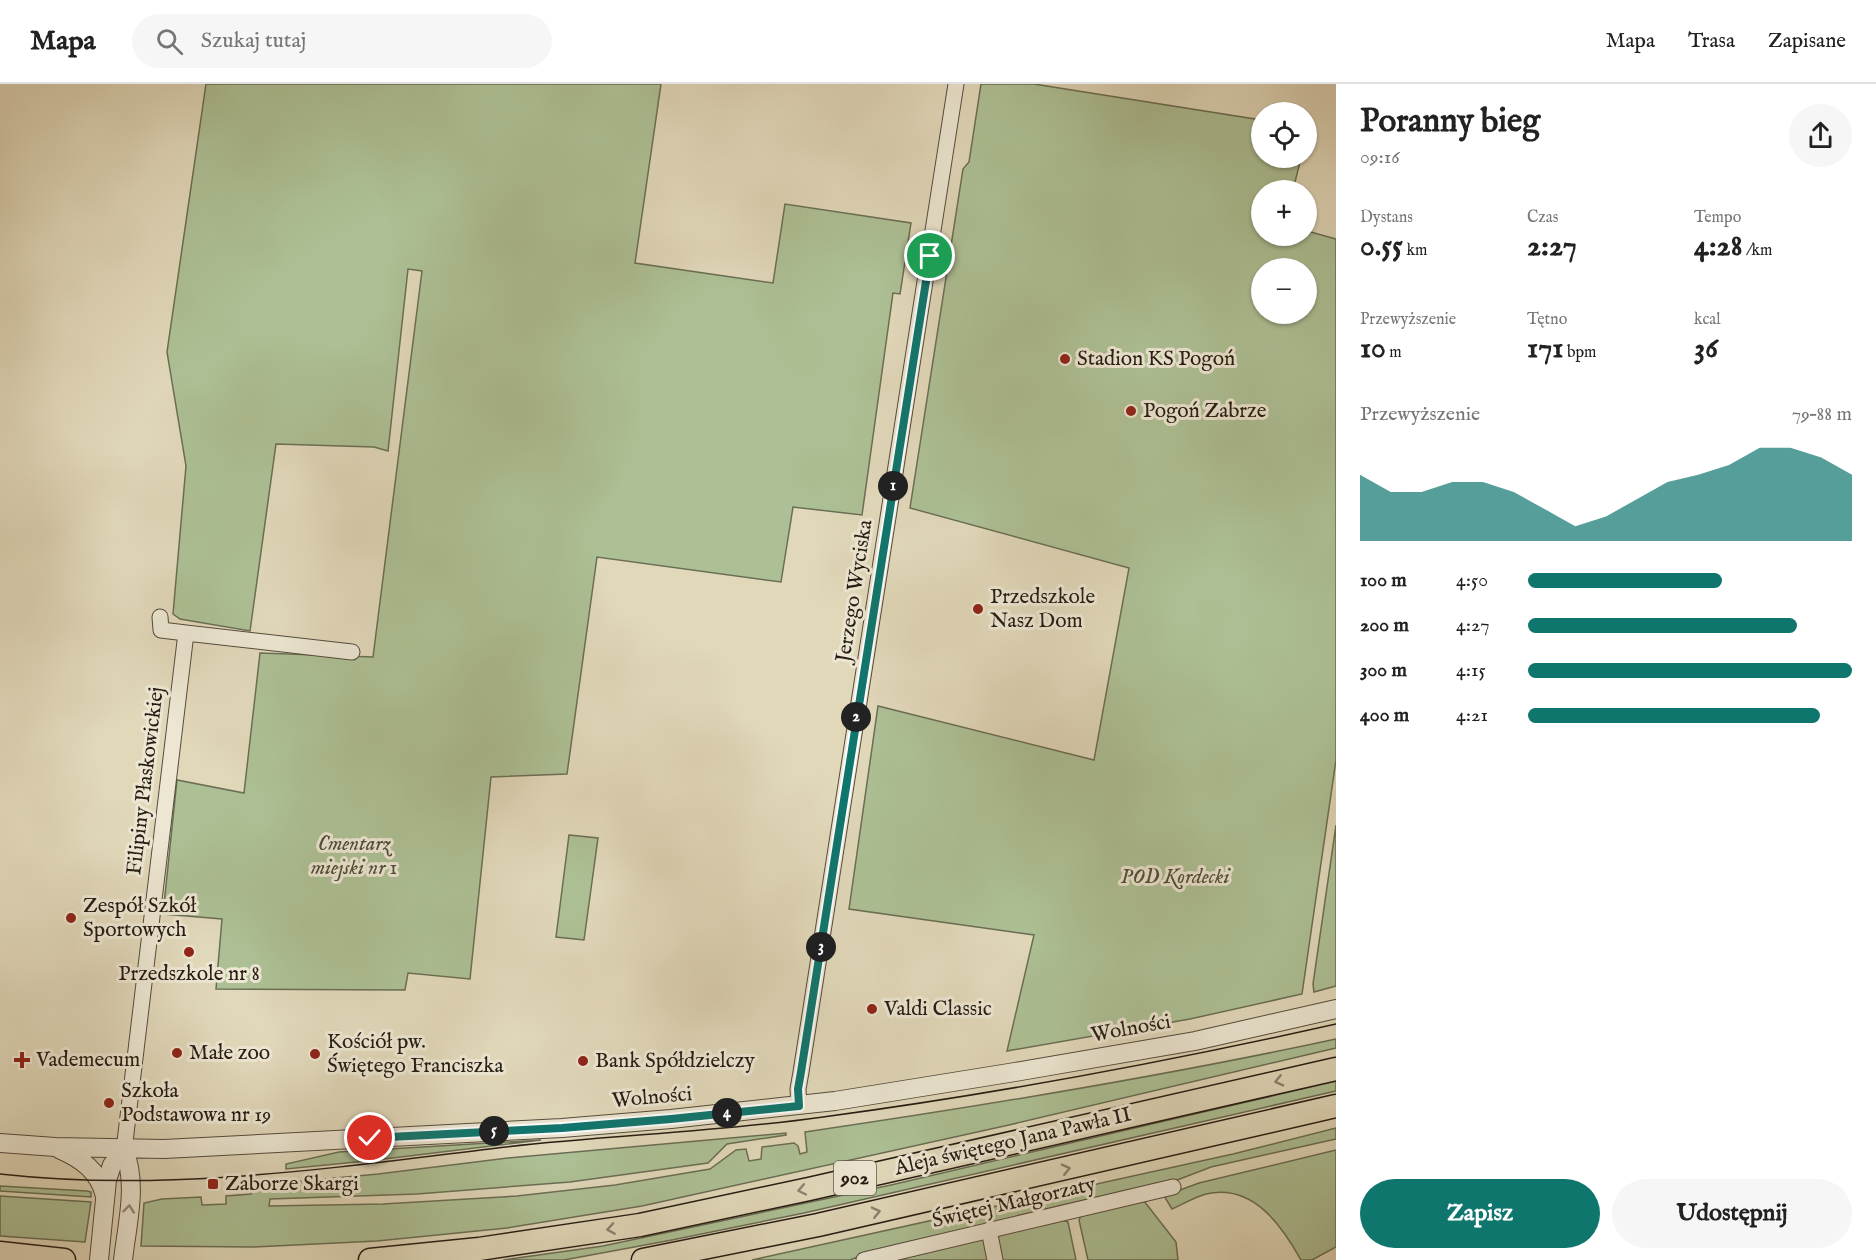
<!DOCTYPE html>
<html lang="pl">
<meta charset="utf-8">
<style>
:root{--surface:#fff;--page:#f6f6f6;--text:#222;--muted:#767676;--line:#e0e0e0;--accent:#0f766e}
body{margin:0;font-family:"IM FELL English",serif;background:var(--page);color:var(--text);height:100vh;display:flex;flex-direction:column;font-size:22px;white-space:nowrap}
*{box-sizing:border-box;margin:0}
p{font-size:20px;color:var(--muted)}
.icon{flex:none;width:33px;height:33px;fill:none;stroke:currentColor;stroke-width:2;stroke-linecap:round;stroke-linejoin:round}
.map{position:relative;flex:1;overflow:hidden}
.details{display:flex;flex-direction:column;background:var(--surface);width:540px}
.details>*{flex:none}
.buttons{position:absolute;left:1251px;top:18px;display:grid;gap:12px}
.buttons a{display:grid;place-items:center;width:66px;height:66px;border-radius:50%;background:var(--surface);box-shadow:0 2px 4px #0004;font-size:30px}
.pin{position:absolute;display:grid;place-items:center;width:51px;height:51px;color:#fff;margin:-26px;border:3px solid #fff;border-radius:50%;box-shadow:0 2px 6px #0007}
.km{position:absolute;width:30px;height:30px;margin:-15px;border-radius:50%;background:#222;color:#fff;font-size:16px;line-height:30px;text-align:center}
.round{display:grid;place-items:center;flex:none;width:63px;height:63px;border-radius:32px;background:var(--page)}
.head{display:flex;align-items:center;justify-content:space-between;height:102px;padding:0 24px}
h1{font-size:33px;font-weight:700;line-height:45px}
.metrics{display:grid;grid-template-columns:repeat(3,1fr);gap:9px;height:102px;padding:6px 24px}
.metrics div{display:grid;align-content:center}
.metrics b{font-size:30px;font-weight:700}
.metrics small{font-size:16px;font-weight:400}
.metrics p{font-size:16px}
.chart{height:168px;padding:12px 24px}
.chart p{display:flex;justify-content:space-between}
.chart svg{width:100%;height:108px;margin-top:6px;fill:var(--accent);opacity:.7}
.action{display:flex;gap:12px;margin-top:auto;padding:12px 24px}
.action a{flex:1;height:69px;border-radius:36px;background:var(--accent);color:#fff;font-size:24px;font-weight:700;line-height:69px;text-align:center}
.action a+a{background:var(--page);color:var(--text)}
ul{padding:0 24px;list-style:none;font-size:20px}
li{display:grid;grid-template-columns:96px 72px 1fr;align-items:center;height:45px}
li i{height:15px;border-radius:8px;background:var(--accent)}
header{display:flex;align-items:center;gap:36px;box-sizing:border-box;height:84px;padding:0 30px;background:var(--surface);border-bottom:2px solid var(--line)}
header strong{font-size:28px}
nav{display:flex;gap:33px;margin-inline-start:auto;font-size:21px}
.search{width:420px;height:54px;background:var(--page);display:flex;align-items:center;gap:15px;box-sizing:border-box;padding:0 21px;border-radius:33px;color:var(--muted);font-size:22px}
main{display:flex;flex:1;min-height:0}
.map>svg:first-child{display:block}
</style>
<header>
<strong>Mapa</strong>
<div class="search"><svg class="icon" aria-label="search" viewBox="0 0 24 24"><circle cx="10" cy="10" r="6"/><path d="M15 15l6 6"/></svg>Szukaj tutaj</div>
<nav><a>Mapa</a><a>Trasa</a><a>Zapisane</a></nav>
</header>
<main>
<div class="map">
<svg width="1336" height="1176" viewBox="0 0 1336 1176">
<rect width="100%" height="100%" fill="#e1d8ba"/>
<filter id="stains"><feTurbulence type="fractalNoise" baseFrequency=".00333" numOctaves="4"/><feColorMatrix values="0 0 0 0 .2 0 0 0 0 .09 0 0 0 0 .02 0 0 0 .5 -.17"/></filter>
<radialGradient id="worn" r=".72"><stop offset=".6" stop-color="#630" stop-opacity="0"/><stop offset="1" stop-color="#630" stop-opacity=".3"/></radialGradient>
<!-- green -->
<path fill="#adc095" stroke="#6a6e54" stroke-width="1.5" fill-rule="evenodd" d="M206 0H661L635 179 773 199 785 120 911 139 900 210 893 209 862 431 793 423 781 498 597 473 567 690 491 693 470 895 408 889 405 906 216 905 222 835 163 830 177 696 244 709 260 569 373 573 422 187 408 185 388 367 374 363 276 360 250 547 180 535 173 530 186 382 167 268Z
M981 0H1034L1261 36 1262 74H1301L1293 106H1262V152H1306L1307 147 1336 155V676L1302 910 1190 935 1007 967 1034 851 849 825 878 622 1094 676 1129 484 910 424 963 85 969 78ZM1262 184H1306V230H1262Z
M1336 741V902L1314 908 1313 900Z
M569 751 598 754 584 856 556 853Z
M1336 955V964L1009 1041 642 1122 507 1144 377 1157 253 1163 141 1162 144 1119 162 1115 201 1113 202 1121 226 1120V1112L251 1110 250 1102 378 1090 508 1074 786 1049V1051L727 1060 708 1079 570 1098 417 1110 270 1115 269 1122 383 1120 517 1112 615 1101 710 1085 736 1066 746 1065 749 1077 761 1075 762 1063 794 1059 798 1062 800 1070 807 1068 805 1048C983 1022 1160 993 1336 955Z
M1336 997V1007L804 1129 672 1156 564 1176H503L603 1162 891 1101Z
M1336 1044V1055L1211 1083 1172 1098 871 1168 850 1176H752L1233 1070Z
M541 1056 376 1076 286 1085V1080L339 1068Z
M1336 1066V1163L1312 1176H1301C1282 1142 1253 1099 1206 1110 1195 1113 1183 1120 1172 1125L1164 1112 1199 1099Z
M0 1102 87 1107 91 1108V1113L0 1107Z
M0 1112 91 1118 85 1158 0 1152Z
M1144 1117 1176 1158 1178 1176H1088L1079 1136 1081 1132Z
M1063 1136 1068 1138 1076 1176H999L996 1155 999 1150Z
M982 1154 987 1158 992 1176H888Z"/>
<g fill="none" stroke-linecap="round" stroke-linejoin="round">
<defs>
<path id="minor" d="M186 549 352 568
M799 1022 798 1005 801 988 956 0
M124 1066 186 549 161 546 160 533
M989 1146 995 1176
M864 1176 1173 1103"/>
<path id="tertiary" d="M0 1059 55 1063 164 1065 562 1044 671 1035 835 1017 1015 988 1195 957 1336 925
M59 1065C82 1075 99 1087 105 1112
M99 1176 107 1096 112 1081 124 1066
M123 1176C127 1140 138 1100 124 1066"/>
<path id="primary" d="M0 1169 64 1176
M370 1176 479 1165 640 1141 809 1105 1336 985
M643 1176 818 1141 1336 1022"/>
</defs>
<!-- minor casing -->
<use href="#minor" stroke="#554b3d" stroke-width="17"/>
<!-- tertiary casing -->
<use href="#tertiary" stroke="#554b3d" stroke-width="20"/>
<!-- primary casing -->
<use href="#primary" stroke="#261c13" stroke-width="25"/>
<!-- minor -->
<use href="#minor" stroke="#ece6d2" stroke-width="15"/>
<!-- tertiary -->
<use href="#tertiary" stroke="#ece6d2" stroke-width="18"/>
<!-- primary -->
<use href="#primary" stroke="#e1d8ba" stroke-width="22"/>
<!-- tram -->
<path stroke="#261c13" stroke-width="1.5" d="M0 1090C169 1109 339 1083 506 1063 611 1051 718 1048 823 1033 995 1010 1166 978 1336 940"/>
</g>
<!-- one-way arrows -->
<defs><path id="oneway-chevron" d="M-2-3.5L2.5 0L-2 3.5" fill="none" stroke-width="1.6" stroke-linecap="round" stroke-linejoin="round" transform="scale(1.5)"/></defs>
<g stroke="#8d836f">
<use href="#oneway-chevron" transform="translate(1279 997) rotate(167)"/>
<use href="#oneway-chevron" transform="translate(1066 1085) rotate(-13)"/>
<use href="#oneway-chevron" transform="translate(802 1106) rotate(168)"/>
<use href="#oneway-chevron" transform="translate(876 1128) rotate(-13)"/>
<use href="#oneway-chevron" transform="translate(611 1145) rotate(171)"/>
</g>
<use stroke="#938b7c" href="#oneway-chevron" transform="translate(129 1125) rotate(-84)"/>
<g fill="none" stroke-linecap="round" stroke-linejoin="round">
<defs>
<path id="route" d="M370 1054 562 1044 671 1035 799 1022 798 1005 801 988 930 172"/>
</defs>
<!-- route casing -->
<use href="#route" stroke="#fff" stroke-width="12"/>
<!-- route -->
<use href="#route" stroke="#0f766e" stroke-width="8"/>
</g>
<!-- markers -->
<g fill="#8f2418" stroke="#ece6d2" stroke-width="2">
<circle cx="1065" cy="275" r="6"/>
<circle cx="1131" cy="327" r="6"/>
<circle cx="978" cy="525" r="6"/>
<circle cx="71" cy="834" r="6"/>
<circle cx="189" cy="868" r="6"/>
<circle cx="872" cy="925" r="6"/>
<circle cx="177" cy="969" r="6"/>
<circle cx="315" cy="970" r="6"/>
<path d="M19 967h6v6h6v6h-6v6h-6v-6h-6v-6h6z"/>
<circle cx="583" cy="977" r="6"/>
<circle cx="109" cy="1019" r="6"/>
<rect x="207" y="1094" width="12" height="12" rx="3"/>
</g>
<g text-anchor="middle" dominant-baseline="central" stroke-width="6" stroke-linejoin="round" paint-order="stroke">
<!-- shield labels -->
<rect fill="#ece6d2" stroke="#61594c" stroke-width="1.5" x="834" y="1077" width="42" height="34" rx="4.5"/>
<g font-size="20" font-weight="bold" fill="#261c13">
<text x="855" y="1094">902</text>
</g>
<!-- poi labels -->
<g font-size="21" fill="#261c13" stroke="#ece6d2" text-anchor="start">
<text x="1077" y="275">Stadion KS Pogoń</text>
<text x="1143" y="327">Pogoń Zabrze</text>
<text x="990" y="513">Przedszkole<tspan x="990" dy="24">Nasz Dom</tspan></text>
<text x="83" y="822">Zespół Szkół<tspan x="83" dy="24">Sportowych</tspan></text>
<text x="189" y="890" text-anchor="middle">Przedszkole nr 8</text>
<text x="884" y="925">Valdi Classic</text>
<text x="327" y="958">Kościół pw.<tspan x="327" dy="24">Świętego Franciszka</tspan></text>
<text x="189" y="969">Małe zoo</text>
<text x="36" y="976">Vademecum</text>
<text x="595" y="977">Bank Spółdzielczy</text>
<text x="121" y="1007">Szkoła<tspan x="121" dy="24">Podstawowa nr 19</tspan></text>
<text x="225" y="1100">Zaborze Skargi</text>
</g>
<!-- street labels -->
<g font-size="21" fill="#261c13" stroke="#ece6d2">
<text transform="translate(855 507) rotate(-81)">Jerzego Wyciska</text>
<text transform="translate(146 697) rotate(-83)">Filipiny Płaskowickiej</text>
<text transform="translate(1131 945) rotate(-10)">Wolności</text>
<text transform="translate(652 1014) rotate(-5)">Wolności</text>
<text transform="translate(1013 1058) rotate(-13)">Aleja świętego Jana Pawła II</text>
<text transform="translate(1014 1119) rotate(-13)">Świętej Małgorzaty</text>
</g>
<!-- park labels -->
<g font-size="21" font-style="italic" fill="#4e4d3a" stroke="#ece6d2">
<text x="354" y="760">Cmentarz<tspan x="354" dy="24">miejski nr 1</tspan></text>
<text x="1175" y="793">POD Kordecki</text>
</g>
</g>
<rect width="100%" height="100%" filter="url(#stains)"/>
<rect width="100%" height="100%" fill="url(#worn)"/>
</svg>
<div class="buttons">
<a><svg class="icon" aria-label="locate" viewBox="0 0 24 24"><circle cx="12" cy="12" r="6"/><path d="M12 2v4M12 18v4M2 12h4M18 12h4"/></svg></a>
<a>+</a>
<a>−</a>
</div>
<div class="pin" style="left:930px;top:172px;background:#1e9e55"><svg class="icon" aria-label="arrive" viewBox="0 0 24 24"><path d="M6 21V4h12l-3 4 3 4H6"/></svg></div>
<div class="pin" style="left:370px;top:1054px;background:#d93025"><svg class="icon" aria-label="check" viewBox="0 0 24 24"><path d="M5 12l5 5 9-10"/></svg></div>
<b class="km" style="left:893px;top:402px">1</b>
<b class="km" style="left:856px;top:633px">2</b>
<b class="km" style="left:821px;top:863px">3</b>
<b class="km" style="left:727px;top:1029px">4</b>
<b class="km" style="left:494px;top:1047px">5</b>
</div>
<section class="details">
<div class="head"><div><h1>Poranny bieg</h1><p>09:16</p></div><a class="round"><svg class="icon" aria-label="share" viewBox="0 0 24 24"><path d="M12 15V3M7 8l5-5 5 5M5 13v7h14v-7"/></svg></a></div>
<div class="metrics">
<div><p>Dystans</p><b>0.55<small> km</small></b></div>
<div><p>Czas</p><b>2:27</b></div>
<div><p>Tempo</p><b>4:28<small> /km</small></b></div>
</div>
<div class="metrics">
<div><p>Przewyższenie</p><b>10<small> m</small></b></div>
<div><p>Tętno</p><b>171<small> bpm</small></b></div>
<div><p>kcal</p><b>36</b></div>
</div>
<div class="chart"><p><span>Przewyższenie</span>79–88 m</p>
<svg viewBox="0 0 160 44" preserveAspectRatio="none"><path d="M0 44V17L10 24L20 24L30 20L40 20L50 24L60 31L70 38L80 34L90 27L100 20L110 17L120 13L130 6L140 6L150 10L160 17V44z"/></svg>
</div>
<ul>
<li><b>100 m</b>4:50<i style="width:60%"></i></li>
<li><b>200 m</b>4:27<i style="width:83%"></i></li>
<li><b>300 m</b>4:15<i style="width:100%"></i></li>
<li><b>400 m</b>4:21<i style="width:90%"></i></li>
</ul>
<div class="action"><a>Zapisz</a><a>Udostępnij</a></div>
</section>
</main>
